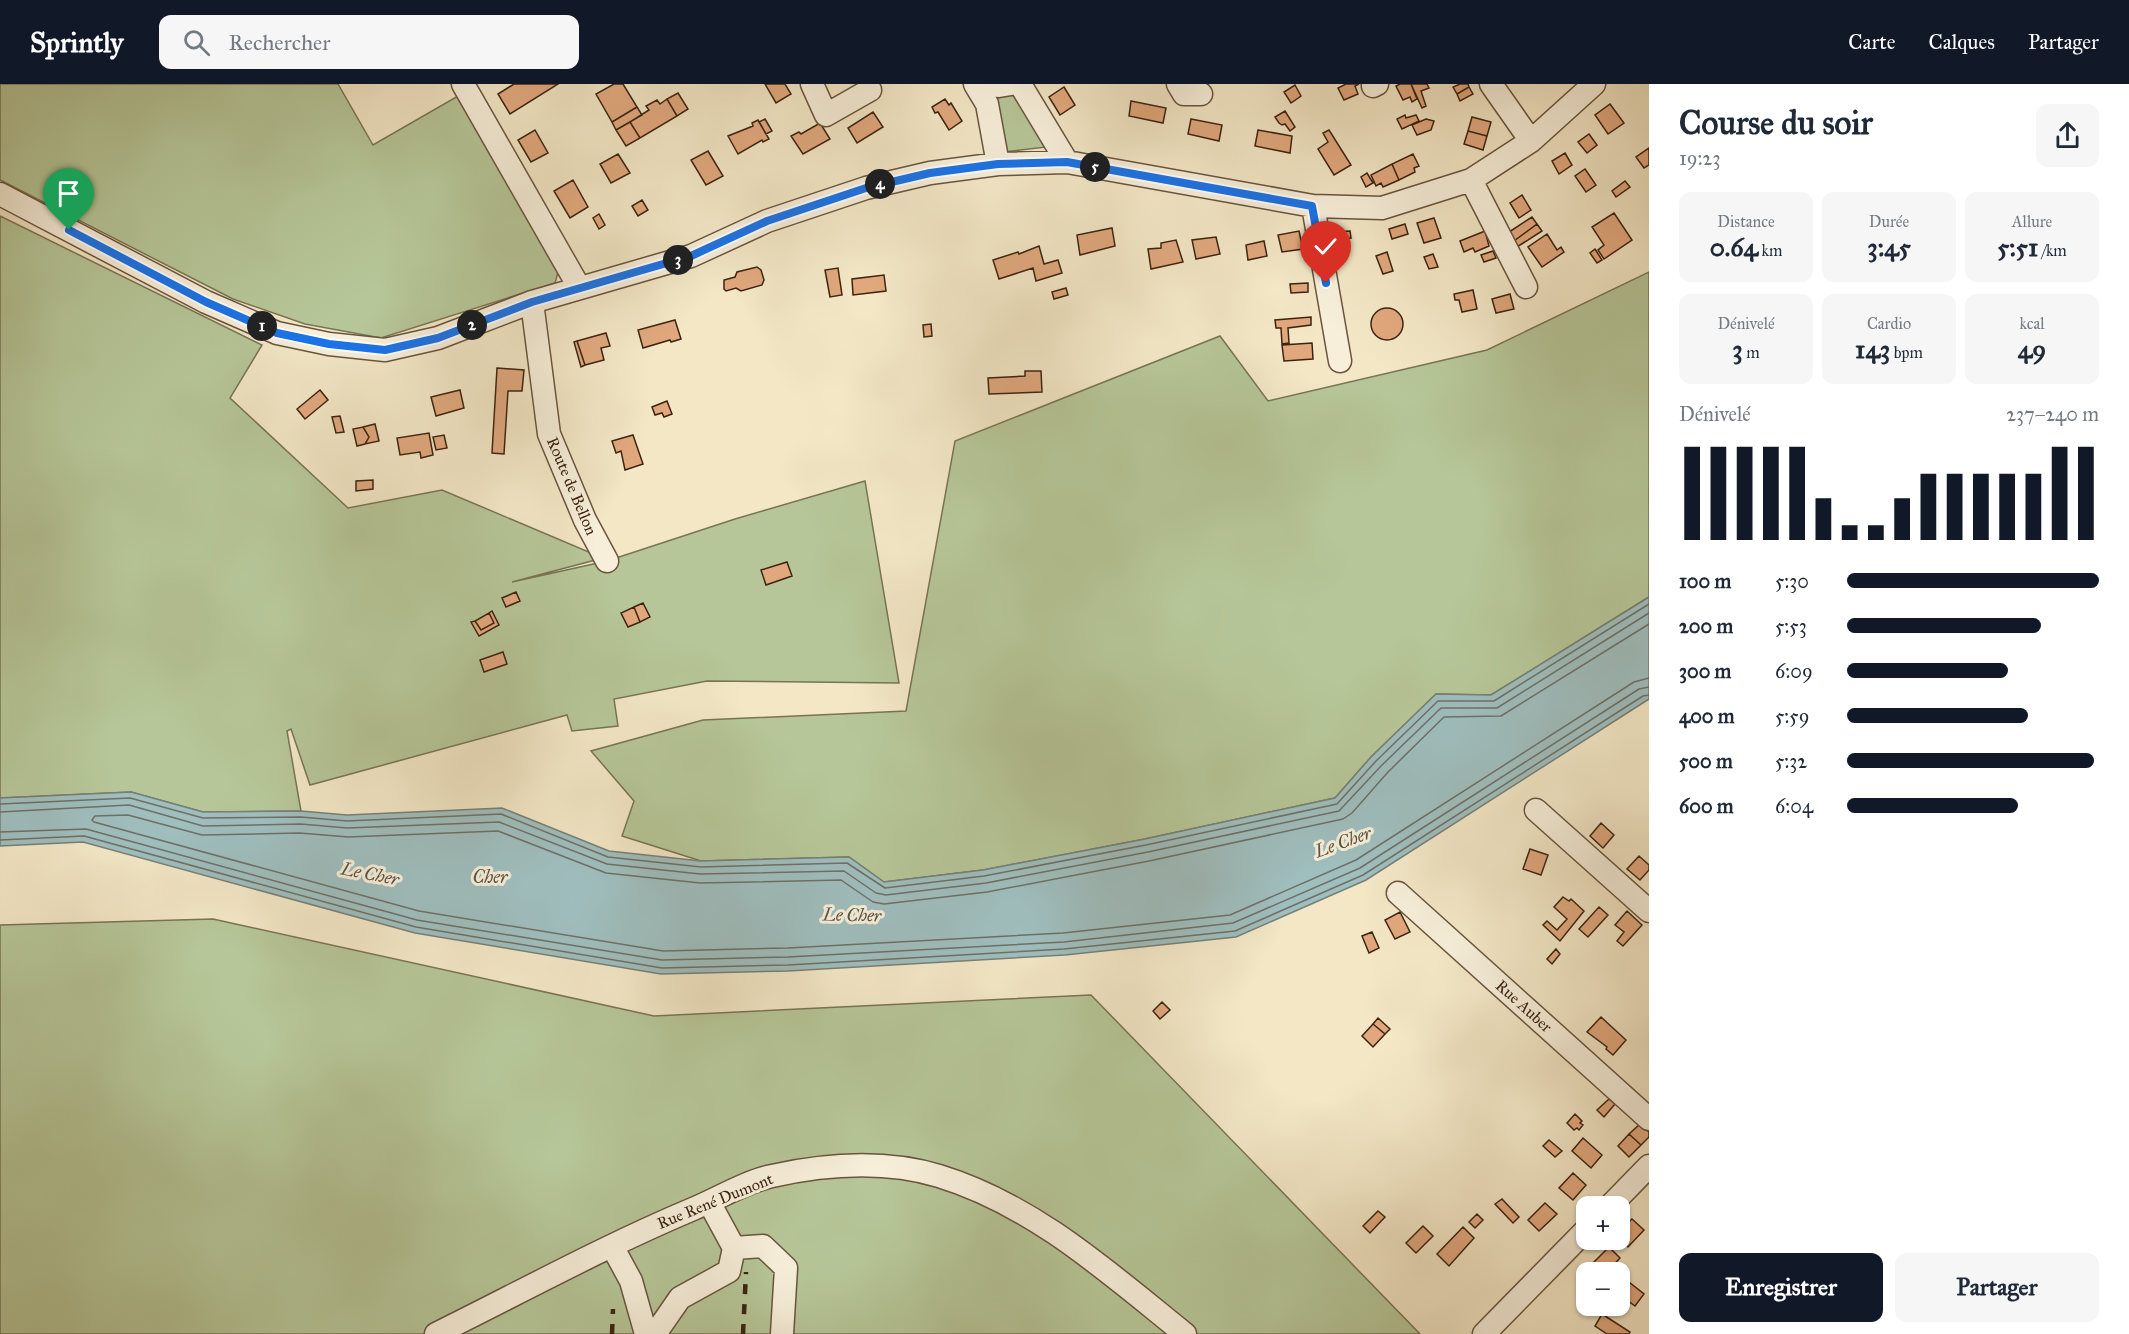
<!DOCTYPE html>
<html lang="fr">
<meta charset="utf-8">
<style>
:root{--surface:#fff;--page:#f6f6f7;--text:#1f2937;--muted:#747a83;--accent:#111827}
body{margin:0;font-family:"IM FELL Great Primer",serif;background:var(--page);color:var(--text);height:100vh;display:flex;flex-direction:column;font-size:22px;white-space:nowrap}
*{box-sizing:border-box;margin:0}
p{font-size:20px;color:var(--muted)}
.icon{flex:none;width:33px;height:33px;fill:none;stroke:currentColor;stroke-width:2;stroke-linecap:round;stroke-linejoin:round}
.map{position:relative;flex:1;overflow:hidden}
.sheet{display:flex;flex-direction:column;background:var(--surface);width:480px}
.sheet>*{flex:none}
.buttons{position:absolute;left:1576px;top:1112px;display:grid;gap:12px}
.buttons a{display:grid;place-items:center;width:54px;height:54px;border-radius:12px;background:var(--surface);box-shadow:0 2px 4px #0004;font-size:30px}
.pin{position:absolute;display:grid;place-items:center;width:51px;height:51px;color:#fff;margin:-62px -26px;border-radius:50% 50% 50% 0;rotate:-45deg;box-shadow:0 0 6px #0007}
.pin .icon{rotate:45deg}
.km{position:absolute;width:30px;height:30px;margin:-15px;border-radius:50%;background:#222;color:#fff;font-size:16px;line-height:30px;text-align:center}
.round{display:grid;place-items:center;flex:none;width:63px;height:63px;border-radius:12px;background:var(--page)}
.summary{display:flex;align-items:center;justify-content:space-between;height:102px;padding:0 30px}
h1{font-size:33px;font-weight:700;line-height:45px}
.figures{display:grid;grid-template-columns:repeat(3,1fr);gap:9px;height:102px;padding:6px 30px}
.figures div{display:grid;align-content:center;border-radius:12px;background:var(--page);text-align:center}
.figures b{font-size:26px;font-weight:700}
.figures small{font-size:16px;font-weight:400}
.figures p{font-size:16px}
.chart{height:168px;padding:12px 30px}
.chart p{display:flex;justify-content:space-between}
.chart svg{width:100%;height:108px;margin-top:6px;stroke:var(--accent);stroke-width:6}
.action{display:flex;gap:12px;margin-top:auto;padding:12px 30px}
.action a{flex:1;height:69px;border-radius:12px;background:var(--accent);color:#fff;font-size:24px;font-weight:700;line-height:69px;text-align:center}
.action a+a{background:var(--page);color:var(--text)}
ul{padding:0 30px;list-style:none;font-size:20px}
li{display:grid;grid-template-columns:96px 72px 1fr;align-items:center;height:45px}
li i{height:15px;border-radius:8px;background:var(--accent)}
header{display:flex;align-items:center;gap:36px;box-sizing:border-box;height:84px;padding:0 30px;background:var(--accent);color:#fff}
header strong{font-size:28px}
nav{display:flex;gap:33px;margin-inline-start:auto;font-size:21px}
.search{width:420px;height:54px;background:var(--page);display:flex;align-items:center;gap:15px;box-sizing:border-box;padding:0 21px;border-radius:12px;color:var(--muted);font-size:22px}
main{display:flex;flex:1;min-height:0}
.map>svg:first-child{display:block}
</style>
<header>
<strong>Sprintly</strong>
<div class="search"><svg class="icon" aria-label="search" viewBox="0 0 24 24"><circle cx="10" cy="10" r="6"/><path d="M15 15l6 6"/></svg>Rechercher</div>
<nav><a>Carte</a><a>Calques</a><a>Partager</a></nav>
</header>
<main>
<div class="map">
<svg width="1649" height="1250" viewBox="0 0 1649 1250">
<rect width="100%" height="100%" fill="#f3e7c6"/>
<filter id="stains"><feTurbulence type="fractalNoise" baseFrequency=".00333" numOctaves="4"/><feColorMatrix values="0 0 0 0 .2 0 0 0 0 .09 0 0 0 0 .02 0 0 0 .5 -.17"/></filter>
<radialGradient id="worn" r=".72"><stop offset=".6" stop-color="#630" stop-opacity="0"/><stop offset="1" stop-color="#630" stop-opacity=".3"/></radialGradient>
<!-- green -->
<path fill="#b6c698" stroke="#797454" stroke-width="1.5" d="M0 0H338L373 61 458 12 559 185 555 199 381 254 305 240 233 215 0 96Z
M1017 7 1047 63 1004 68 992 16Z
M0 132 262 261 230 314 348 424 442 406 603 474 512 498 607 477 735 435 865 397 899 599 707 597 614 615 618 642 572 647 567 631 310 701 291 645 287 647 301 727 203 728 131 708 0 714Z
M1649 188V513L1491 611 1436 610 1371 673 1335 714 1145 755 983 786 884 798 849 773 701 777 622 752 634 717 591 667 703 636 906 627 955 357 1220 252 1268 317 1487 266Z
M213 835 654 932 1091 911 1420 1250H0V841Z"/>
<!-- water -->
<path fill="#9fbebe" stroke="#778078" stroke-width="1.5" d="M1649 513V615L1366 796 1236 853 1065 871 788 887 661 890 415 849 83 758 0 762V714L131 708 203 728 301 727 347 731 502 724 609 767 701 777 849 773 884 798 983 786 1145 755 1335 714 1371 673 1436 610 1491 611Z"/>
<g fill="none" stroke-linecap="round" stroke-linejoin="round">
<!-- shore -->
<path stroke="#6e7067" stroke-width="1.5" d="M1649 540 1501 632 1444 633 1388 688 1352 729 1343 735 1149 777 987 808 884 820 873 818 841 796 700 799 606 789 498 747 348 753 300 749 202 751 128 731 95 732 92 736 94 738 419 827 663 867 788 864 1063 849 1230 831 1356 776 1634 598 1649 594
M0 720 130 714 203 734 301 733 347 737 501 730 608 773 701 783 847 779 885 804 984 792 1146 761 1337 720 1376 677 1438 617H1494L1649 520
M0 728 129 721 203 742 301 740 347 744 499 738 607 780 700 790 844 787 876 809 886 811 986 799 1148 768 1339 727 1381 682 1441 624H1497L1649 529
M0 748 86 745 417 836 662 876 788 873 1064 858 1233 839 1360 784 1639 605 1649 603
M0 756 84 752 416 843 662 884 788 881 1064 865 1235 847 1363 791 1643 612 1649 611"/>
</g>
<!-- building -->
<path fill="#e1a87e" stroke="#3c2310" stroke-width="1.5" d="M514 0H558L510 30 498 10Z
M614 0H623L637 23 612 38 596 10Z
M765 0H785L791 10 776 19Z
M1346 0H1359L1355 2 1358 10 1344 16 1338 4Z
M1400 0H1411L1417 15 1412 18 1410 13 1403 16 1396 2Z
M1411 0H1427L1429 4 1421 7 1426 22 1422 24Z
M1460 0H1468L1469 3 1457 10 1453 3Z
M1295 1 1301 12 1291 19 1284 8Z
M1064 3 1075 21 1060 31 1049 13Z
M1469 3 1473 10 1460 17 1457 10Z
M678 9 688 25 677 32 667 15Z
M667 15 677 32 640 54 630 38 649 26 646 22 657 16 660 20Z
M945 15 949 21 951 19 962 37 949 46 938 28 935 29 932 23Z
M1131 17 1166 24 1163 39 1129 32Z
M1610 20 1624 39 1608 50 1595 31Z
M637 23 642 31 616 46 612 38Z
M1285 27 1295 43 1290 47 1285 40 1282 41 1279 39 1275 33Z
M873 28 883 43 857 59 848 44Z
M1405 31 1406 34 1416 31 1419 37 1402 45 1397 35Z
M1472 33 1491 38 1487 52 1468 47Z
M765 35 772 47 766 50 759 38Z
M1191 35 1222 41 1219 57 1188 50Z
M1426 35 1434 37 1431 46 1417 51 1412 41Z
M758 36 769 55 763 58 762 56 738 70 728 52 753 42 752 39Z
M630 38 640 54 626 62 616 46Z
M820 39 830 55 803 70 791 52 799 48 801 50Z
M535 46 548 69 531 78 518 56Z
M1258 46 1292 52 1290 69 1255 62Z
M1329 46 1351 81 1334 91 1318 65 1328 58 1323 49Z
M1468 47 1487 52 1483 66 1464 60Z
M1589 50 1597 61 1587 69 1578 58Z
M1649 64V81L1644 84 1636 73Z
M708 67 723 92 706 101 691 76Z
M1565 69 1572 81 1559 90 1552 77Z
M618 70 630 89 611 99 600 80Z
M1413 70 1419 82 1414 84 1415 88 1399 96 1392 80Z
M1392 80 1399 96 1383 103 1381 99 1376 102 1371 91Z
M1585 85 1596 101 1586 108 1575 92Z
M1367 89 1373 99 1366 103 1361 93Z
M573 96 588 123 570 134 554 107Z
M1625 97 1630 103 1616 113 1612 107Z
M1522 111 1531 126 1519 134 1510 119Z
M642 116 648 126 638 132 632 122Z
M1614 129 1632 156 1604 175 1598 166 1604 161 1592 143Z
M599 130 605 141 599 145 593 134Z
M1532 133 1537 140 1514 157 1509 148Z
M1434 134 1441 154 1424 159 1417 139Z
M1405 140 1408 150 1392 155 1389 145Z
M1537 140 1542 147 1517 163 1514 157Z
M1112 144 1115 162 1080 171 1077 151Z
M1299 147 1303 165 1282 168 1278 151Z
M1350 147 1351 154 1343 155V164H1334V148Z
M1485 147 1489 162 1475 168 1473 164 1464 168 1460 157Z
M1547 150 1557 166 1561 163 1564 168 1542 183 1528 163Z
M1216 153 1220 170 1196 175 1192 156Z
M1176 156 1183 178 1151 185 1148 165 1161 164V159Z
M1264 157 1267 172 1248 176 1246 161Z
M1039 162 1044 180 1058 176 1062 189 1036 197 1033 184 999 195 993 176 1018 168 1019 170Z
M1595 165 1602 176 1597 179 1590 169Z
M1493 167 1496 174 1484 178 1481 171Z
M1387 168 1393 187 1383 190 1376 172Z
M1433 170 1438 183 1429 185 1424 173Z
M757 183 761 186 764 196 762 201 741 207 736 204 726 207 724 205V196L735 193 737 188Z
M838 184 842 211 830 213 825 186Z
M884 191 886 207 853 211 852 195Z
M1308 199V208L1291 209 1290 200Z
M1066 204 1068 211 1054 215 1052 208Z
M1473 206 1477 225 1462 228 1459 216H1455L1454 210Z
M1510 210 1514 225 1496 229 1492 215Z
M1371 240a16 16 0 1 1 32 0a16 16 0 1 1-32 0Z
M1311 233V241L1288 244 1289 259 1282 260 1281 244H1276L1275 236Z
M675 236 681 255 671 258 670 256 643 264 638 246Z
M931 240 932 252 924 253 923 241Z
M606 249 610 262 601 264 604 276 585 281 577 257Z
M577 257 585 281 581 283 574 258Z
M1312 259 1313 275 1284 277 1282 261Z
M497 284 524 286 522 307H508L504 370 492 369Z
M1025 287H1041L1042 308 989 310 988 294 1025 292Z
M320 306 328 316 305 335 297 325Z
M460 306 464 324 436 332 431 313Z
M667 317 672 330 664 333 662 329 655 331 652 323Z
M340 332 344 348 336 349 332 333Z
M375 340 379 357 365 360 369 353 363 343Z
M363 343 369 353 365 360 357 362 353 345Z
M429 349 433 371 421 374 420 368 400 371 397 354Z
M444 351 447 364 436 366 433 353Z
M633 351 643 380 625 386 621 367 616 369 612 357Z
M373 396V405L356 407V397Z
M787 478 792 492 766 501 761 486Z
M516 508 520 517 506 523 502 514Z
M643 519 650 533 640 538 634 523Z
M634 523 640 538 628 543 621 529Z
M492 527 499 541 479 552 471 538 475 537 481 546 494 539 489 529Z
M489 529 494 539 481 546 475 537Z
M503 568 507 580 484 588 480 576Z
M1601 739 1614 751 1603 764 1590 752Z
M1530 765 1548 771 1541 791 1523 785Z
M1639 772 1649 781V786L1640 796 1627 785Z
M1563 813 1569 817 1571 815 1584 827 1560 857 1543 841 1547 837 1557 846 1567 835 1554 823Z
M1599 823 1608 831 1588 853 1579 845Z
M1627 827 1642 841 1623 862 1617 857 1624 848 1615 841Z
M1400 828 1410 848 1395 855 1385 836Z
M1372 848 1379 864 1369 869 1362 852Z
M1556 865 1560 870 1552 880 1547 875Z
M1162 918 1170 926 1160 935 1153 927Z
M1601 933 1626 956 1613 971 1606 965 1607 963 1587 948Z
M1378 934 1390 945 1385 950 1373 940Z
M1373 940 1385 950 1373 963 1362 952Z
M1609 1015 1615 1020 1604 1033 1597 1026Z
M1575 1030 1582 1037 1580 1039 1583 1041 1579 1046 1577 1044 1574 1046 1567 1039Z
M1640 1040 1649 1048V1053L1641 1061 1629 1050Z
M1629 1050 1641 1061 1629 1073 1618 1062Z
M1583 1054 1602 1071 1591 1084 1572 1067Z
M1549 1056 1562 1067 1555 1073 1543 1062Z
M1573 1089 1586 1101 1573 1116 1559 1104Z
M1502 1115 1519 1133 1513 1139 1495 1120Z
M1545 1119 1557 1130 1539 1147 1528 1136Z
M1378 1127 1385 1133 1370 1149 1363 1142Z
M1477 1130 1483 1136 1475 1144 1469 1138Z
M1632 1135 1644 1146 1628 1163 1620 1155V1146Z
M1423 1142 1433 1152 1416 1169 1406 1159Z
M1463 1143 1474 1154 1449 1182 1437 1170Z
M1609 1163 1620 1174 1607 1188H1596L1590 1182Z
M1620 1191 1644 1210 1635 1222 1620 1211Z
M1602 1230 1630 1248 1629 1250H1607L1595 1242Z"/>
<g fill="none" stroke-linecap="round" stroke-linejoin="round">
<defs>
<path id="minor" d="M463 0 579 203
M812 0 826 31 870 6
M975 0 987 20 998 80
M998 0 999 2 1011 0
M1020 0 1067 78
M1178 0 1184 10H1201
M1491 0 1531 57
M1373 2 1377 0
M1471 96 1526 203
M0 110 206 218 277 249 329 260 385 266 438 254 532 218 691 172 767 137 866 104 930 89 998 80 1067 78 1313 122 1382 124 1471 96 1531 57 1594 0
M1313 122 1340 277
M532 218 549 350 585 436 607 477
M1536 726 1649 827
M1398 809 1649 1035
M1610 1122 1649 1082
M612 1162 631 1197 646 1250
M734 1164 763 1162 786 1184 782 1250
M436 1250C521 1208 605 1162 693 1125 717 1115 747 1097 772 1092 826 1080 886 1076 939 1092 1034 1121 1109 1189 1185 1250
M655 1250 680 1214 729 1187 734 1164 709 1118
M1484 1250 1587 1145"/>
</defs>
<!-- minor casing -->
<use href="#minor" stroke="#6a543e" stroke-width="25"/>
<!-- minor -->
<use href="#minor" stroke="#f7efda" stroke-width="22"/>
<!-- rail -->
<path stroke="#3c2310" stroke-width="4.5" stroke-dasharray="10 10" stroke-linecap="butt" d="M612 1250 613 1225
M743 1250 746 1188"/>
</g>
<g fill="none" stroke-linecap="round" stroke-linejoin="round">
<defs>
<path id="route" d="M69 146 206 218 277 249 329 260 385 266 438 254 532 218 691 172 767 137 866 104 930 89 998 80 1067 78 1312 122 1326 199"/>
</defs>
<!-- route casing -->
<use href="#route" stroke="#fff" stroke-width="12"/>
<!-- route -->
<use href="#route" stroke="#1a73e8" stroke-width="8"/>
</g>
<g text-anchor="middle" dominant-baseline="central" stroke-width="6" stroke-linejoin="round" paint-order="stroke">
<!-- street labels -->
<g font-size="16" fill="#3c2310" stroke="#f7efda">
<text transform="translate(572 402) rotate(67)">Route de Bellon</text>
<text transform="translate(1524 922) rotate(42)">Rue Auber</text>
<text transform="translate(715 1117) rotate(-22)">Rue René Dumont</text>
</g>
<!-- water labels -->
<g font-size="18" font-style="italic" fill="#5a5244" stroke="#f7efda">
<text transform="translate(1343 758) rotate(-20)">Le Cher</text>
<text transform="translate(370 790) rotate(11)">Le Cher</text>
<text x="490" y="793">Cher</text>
<text transform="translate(852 831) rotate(1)">Le Cher</text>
</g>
</g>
<rect width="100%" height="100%" filter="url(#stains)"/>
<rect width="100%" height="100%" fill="url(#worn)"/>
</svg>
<div class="buttons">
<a>+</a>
<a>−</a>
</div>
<div class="pin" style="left:69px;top:146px;background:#1e9e55"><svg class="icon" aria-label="arrive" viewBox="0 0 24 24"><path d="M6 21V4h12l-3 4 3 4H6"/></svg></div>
<div class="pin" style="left:1326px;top:199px;background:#d93025"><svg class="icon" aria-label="check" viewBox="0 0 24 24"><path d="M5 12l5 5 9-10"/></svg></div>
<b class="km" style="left:262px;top:242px">1</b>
<b class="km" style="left:472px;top:241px">2</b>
<b class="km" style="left:678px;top:176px">3</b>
<b class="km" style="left:880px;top:100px">4</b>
<b class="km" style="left:1095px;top:83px">5</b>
</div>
<section class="sheet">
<div class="summary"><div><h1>Course du soir</h1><p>19:23</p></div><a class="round"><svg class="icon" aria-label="share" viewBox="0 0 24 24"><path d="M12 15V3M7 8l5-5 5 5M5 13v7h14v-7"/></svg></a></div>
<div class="figures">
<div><p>Distance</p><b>0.64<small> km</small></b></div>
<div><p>Durée</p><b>3:45</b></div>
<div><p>Allure</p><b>5:51<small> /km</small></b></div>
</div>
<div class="figures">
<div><p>Dénivelé</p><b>3<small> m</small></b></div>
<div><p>Cardio</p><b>143<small> bpm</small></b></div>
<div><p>kcal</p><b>49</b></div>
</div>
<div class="chart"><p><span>Dénivelé</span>237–240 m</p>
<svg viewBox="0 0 160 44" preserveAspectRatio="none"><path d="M5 44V6M15 44V6M25 44V6M35 44V6M45 44V6M55 44V27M65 44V38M75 44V38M85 44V27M95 44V17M105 44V17M115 44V17M125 44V17M135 44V17M145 44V6M155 44V6"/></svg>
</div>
<ul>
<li><b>100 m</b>5:30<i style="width:100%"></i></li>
<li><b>200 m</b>5:53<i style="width:77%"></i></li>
<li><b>300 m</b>6:09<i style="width:64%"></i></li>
<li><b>400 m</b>5:59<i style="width:72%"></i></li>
<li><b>500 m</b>5:32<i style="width:98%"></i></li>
<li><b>600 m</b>6:04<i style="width:68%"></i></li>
</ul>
<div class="action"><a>Enregistrer</a><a>Partager</a></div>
</section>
</main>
